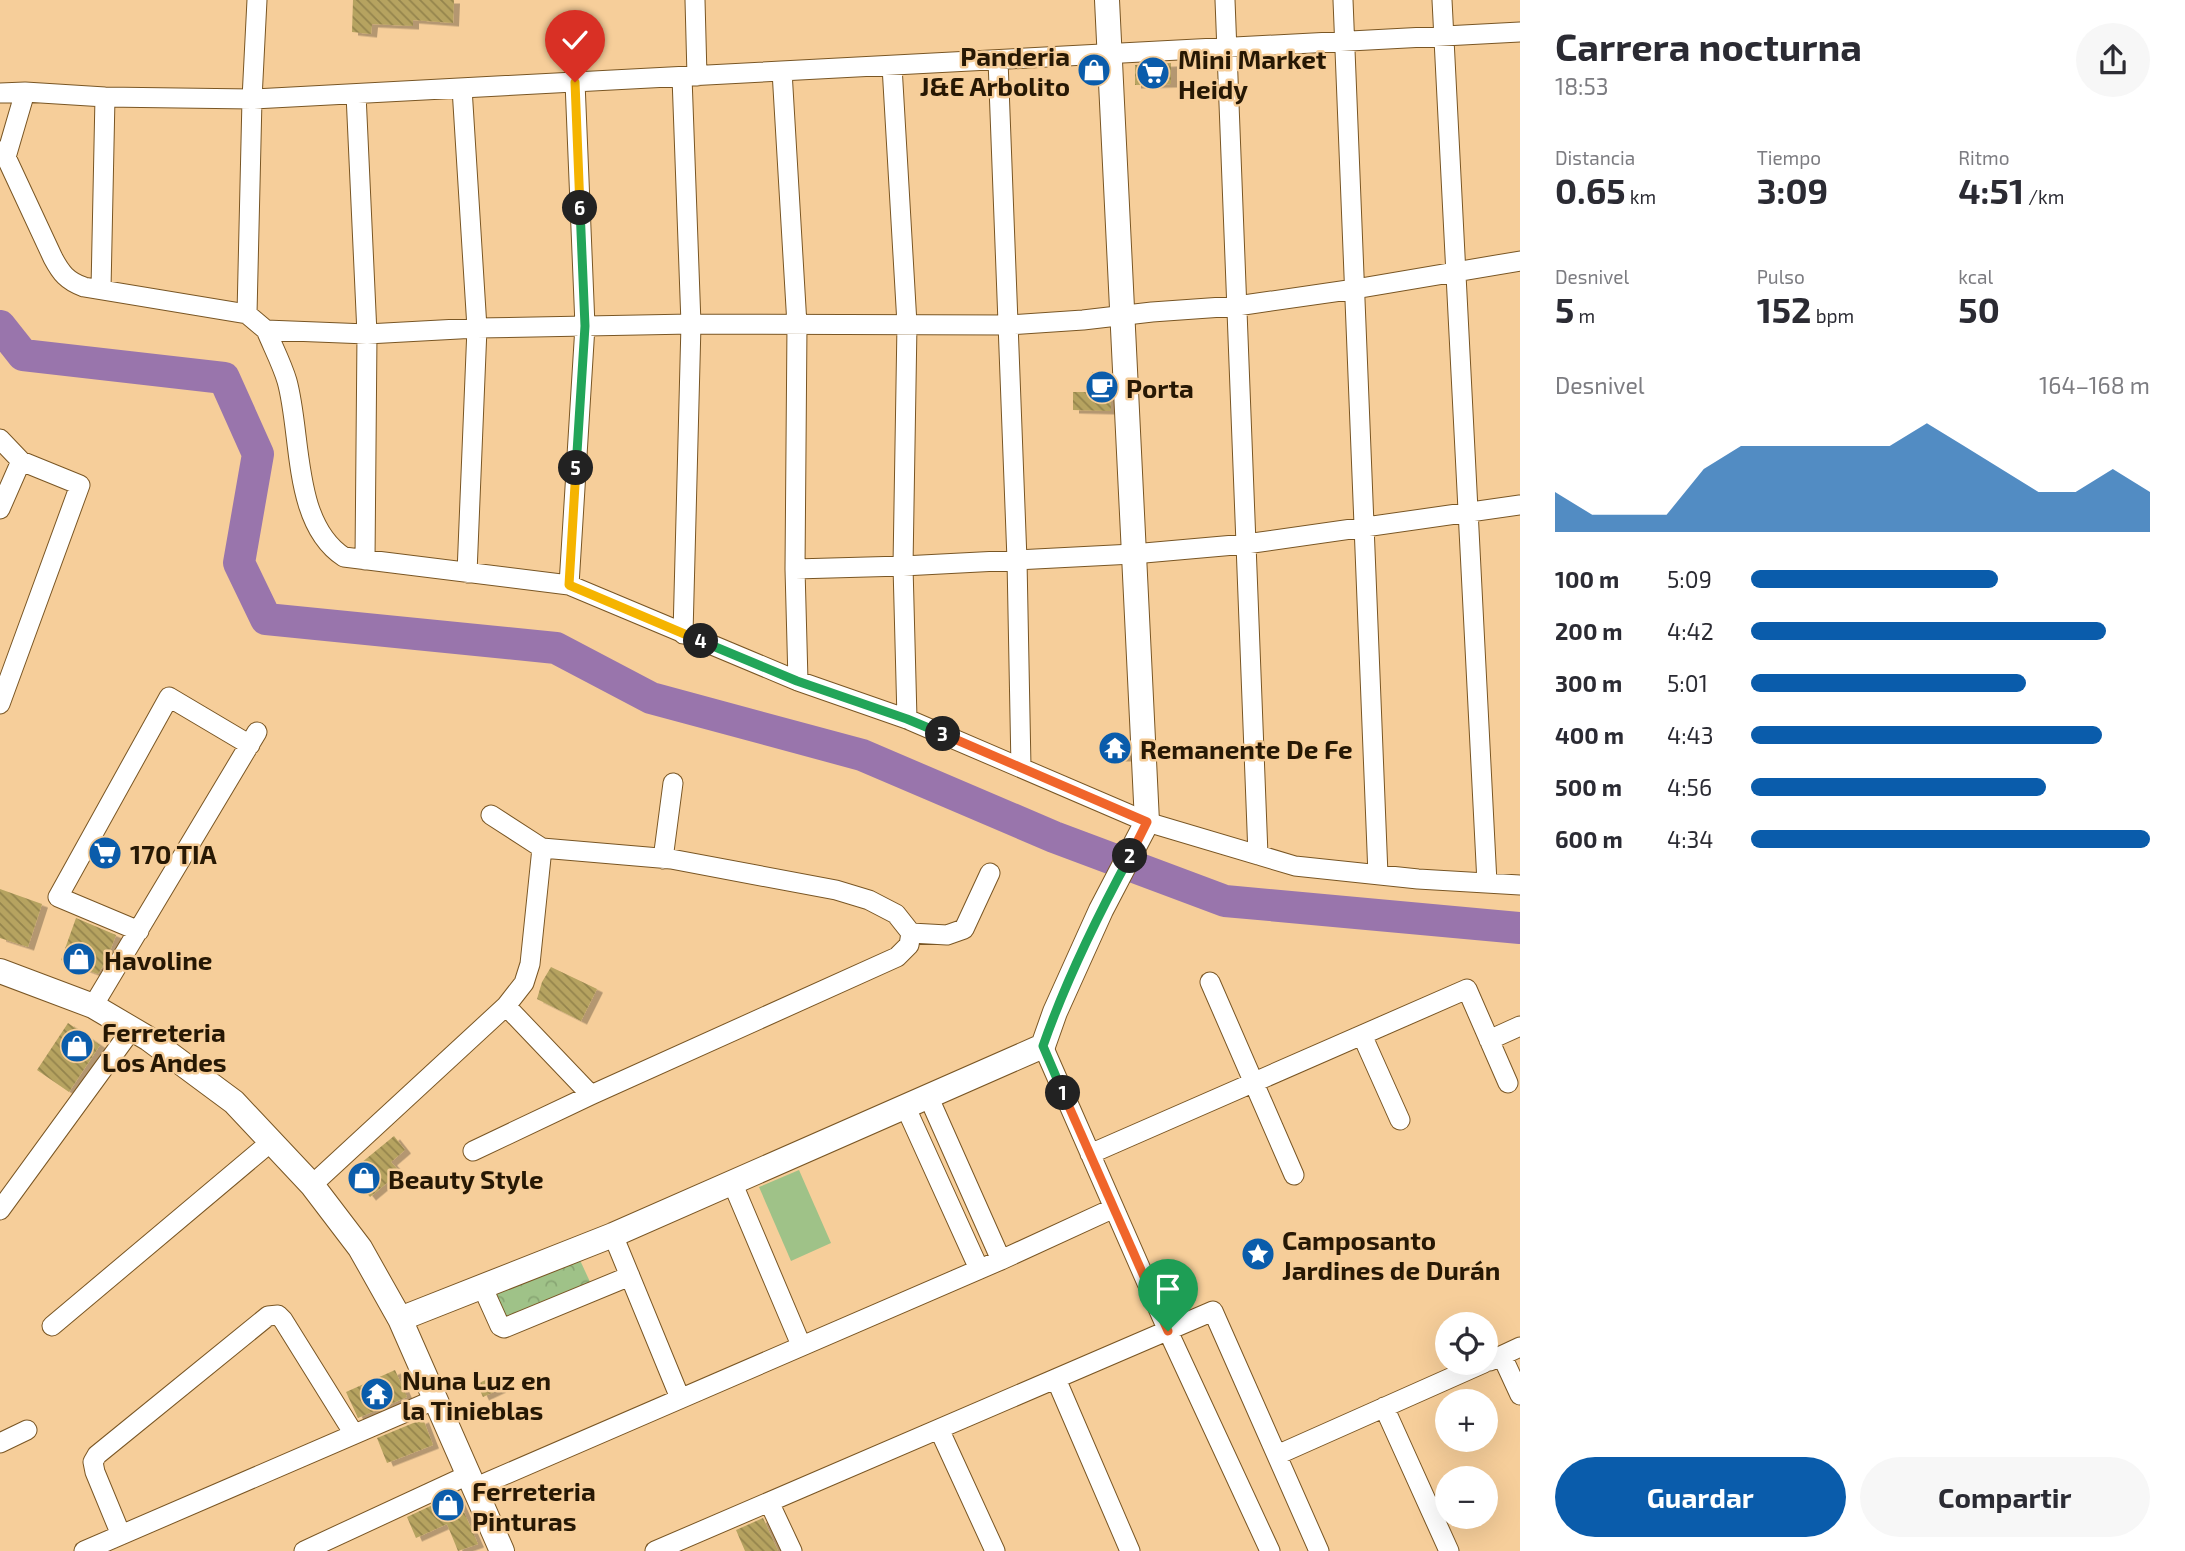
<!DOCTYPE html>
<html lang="es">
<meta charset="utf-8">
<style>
:root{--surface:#fff;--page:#f7f7f7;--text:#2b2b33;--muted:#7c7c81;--accent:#0a5cab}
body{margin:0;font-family:"Exo 2",sans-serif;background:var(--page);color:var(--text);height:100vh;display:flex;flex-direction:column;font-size:26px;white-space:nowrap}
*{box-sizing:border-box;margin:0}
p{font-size:23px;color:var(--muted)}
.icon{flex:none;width:38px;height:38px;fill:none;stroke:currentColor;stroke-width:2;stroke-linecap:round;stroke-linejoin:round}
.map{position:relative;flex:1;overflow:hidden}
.side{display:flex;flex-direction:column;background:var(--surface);width:665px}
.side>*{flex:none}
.buttons{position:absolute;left:1435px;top:1312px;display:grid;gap:14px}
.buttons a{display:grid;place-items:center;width:63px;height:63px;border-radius:50%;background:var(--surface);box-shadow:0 7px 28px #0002;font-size:35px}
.pin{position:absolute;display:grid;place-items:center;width:60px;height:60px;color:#fff;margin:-72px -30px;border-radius:50% 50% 50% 0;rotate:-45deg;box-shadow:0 0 7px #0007}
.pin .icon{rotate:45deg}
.km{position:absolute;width:35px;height:35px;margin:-18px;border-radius:50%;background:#222;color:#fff;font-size:19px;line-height:35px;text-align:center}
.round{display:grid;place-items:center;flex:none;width:74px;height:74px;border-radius:37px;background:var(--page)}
.headline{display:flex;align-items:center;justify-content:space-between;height:119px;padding:0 35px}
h1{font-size:38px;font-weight:700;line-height:52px}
.figures{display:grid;grid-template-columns:repeat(3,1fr);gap:10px;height:119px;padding:7px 35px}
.figures div{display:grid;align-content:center}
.figures b{font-size:35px;font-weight:700}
.figures small{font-size:19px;font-weight:400}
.figures p{font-size:19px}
.chart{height:196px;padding:14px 35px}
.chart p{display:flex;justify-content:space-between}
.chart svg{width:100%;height:126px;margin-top:7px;fill:var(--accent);opacity:.7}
.cta{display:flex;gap:14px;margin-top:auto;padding:14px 35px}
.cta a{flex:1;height:80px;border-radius:42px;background:var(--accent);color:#fff;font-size:28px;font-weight:700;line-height:80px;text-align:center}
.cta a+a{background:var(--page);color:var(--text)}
ul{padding:0 35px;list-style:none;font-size:23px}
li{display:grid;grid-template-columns:112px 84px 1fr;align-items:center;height:52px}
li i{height:18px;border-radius:9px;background:var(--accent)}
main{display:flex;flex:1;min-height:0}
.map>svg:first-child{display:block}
</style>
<main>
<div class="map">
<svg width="1520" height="1551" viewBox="0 0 1520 1551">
<defs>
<pattern id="park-crowns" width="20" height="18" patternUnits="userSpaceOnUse" patternTransform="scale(1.75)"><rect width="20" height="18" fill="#9fc288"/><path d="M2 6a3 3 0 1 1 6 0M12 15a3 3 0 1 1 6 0" fill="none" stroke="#89a674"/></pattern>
<pattern id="building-back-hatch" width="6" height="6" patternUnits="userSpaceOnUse" patternTransform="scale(1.75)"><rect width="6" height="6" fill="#b6a360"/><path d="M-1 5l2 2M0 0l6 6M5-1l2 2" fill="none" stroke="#94844d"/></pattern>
<filter id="shadow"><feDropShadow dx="6" dy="3.5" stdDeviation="0" flood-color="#0004"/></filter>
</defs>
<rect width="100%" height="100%" fill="#f6ce9a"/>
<!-- park -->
<path fill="url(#park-crowns)" d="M579 1258 591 1284 501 1322 489 1296Z"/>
<!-- pitch -->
<path fill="#9fc288" d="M799 1170 831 1243 791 1261 759 1187Z"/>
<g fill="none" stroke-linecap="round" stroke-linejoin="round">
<!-- river -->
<path stroke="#9975ac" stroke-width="32" d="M0 326 23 355 224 378 258 454 239 563 266 619 556 648 651 698 862 755 1054 837 1225 901 1520 928"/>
</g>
<!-- building -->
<path fill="url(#building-back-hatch)" filter="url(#shadow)" d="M353 0H454L453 23 413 20V26L372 24 371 34 352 32Z
M1171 63V84L1135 85V65Z
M1092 372H1110L1111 411 1073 410V392H1093Z
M1105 737H1126V758H1105Z
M0 889 42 904 28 947 0 938Z
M76 918 116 935 107 959 98 974 61 960Z
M551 967 597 989 581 1021 537 999 542 982Z
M68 1023 100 1045 69 1092 37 1070Z
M394 1136 405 1150 391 1162 400 1172 370 1197 350 1172Z
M395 1370 407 1397 358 1418 346 1392Z
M494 1376 500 1389 483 1397 477 1384Z
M423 1419 433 1445 387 1463 377 1438Z
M456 1494 478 1544 458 1551 447 1524 416 1538 407 1517Z
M763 1518 778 1551H745L736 1530Z"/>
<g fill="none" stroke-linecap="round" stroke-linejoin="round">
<defs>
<path id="minor" d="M695 0 697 76
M1225 0 1258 855
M1343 0 1378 875
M1442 0 1487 883
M998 60 1017 560 1021 767
M892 66 907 324 903 566 907 719
M782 71 797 325 795 569 798 681
M682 77 691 324 683 634
M462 88 477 328 467 573
M0 93 25 92 105 97 252 99 1520 32
M356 94 367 334 365 560
M0 151 6 157 53 258C61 273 67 281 84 287L247 314 266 330 367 334 477 328 691 324 1008 325 1083 320 1152 312 1237 306 1355 289 1520 261
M6 157 25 92
M101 289 105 97
M247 314 252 99 257 0
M266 330C273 347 282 364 287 381 302 435 292 523 344 557L569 585 798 681 907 719 1147 822 1295 866 1418 879 1520 885
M0 439 21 461 0 509
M795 569 903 566 1133 554 1246 544 1520 505
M569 585 585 326 575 82
M0 704 80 485 21 461
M663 859 673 783
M139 931 58 897 169 697 250 745
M911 933 947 935 964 929 990 873
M1210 982 1294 1175
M93 1006 257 732
M506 1006 591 1095
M1362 1035 1400 1120
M1489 1040 1520 1026
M1043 1046 1168 1331 1270 1551
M929 1098 1001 1260
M906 1108 979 1269
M473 1151 591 1095 897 957 909 945 911 933 896 914 869 900 836 890 671 859 542 848 491 815
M1090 1154 1467 989 1508 1083
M732 1182 801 1345
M312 1185 506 1006 524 983 530 964 542 848
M0 1210 132 1029
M613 1235 680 1398
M482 1286 500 1326 504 1328 630 1276
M52 1326 272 1141
M1502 1356 1520 1395
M1490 1361 1520 1347
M1056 1379 1130 1551
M1384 1407 1449 1551
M939 1429 995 1551
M0 1443 27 1430
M1277 1455 1484 1363
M474 1488 1001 1260 1114 1208
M769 1502 792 1551
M121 1535 95 1472 93 1462 97 1455 268 1316 278 1315 283 1320 354 1434
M84 1551 436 1399
M304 1551 468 1475
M655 1551 1213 1311 1319 1551"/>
<path id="tertiary" d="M0 971 93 1006 149 1039 234 1102 312 1185 360 1248 400 1319 502 1551
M400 1319 613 1235 1043 1046 1055 1012 1101 910 1147 822 1107 0"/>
</defs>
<!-- minor casing -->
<use href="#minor" stroke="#795624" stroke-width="21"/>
<!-- tertiary casing -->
<use href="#tertiary" stroke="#795624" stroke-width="26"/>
<!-- minor -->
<use href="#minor" stroke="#fff" stroke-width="19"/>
<!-- tertiary -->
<use href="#tertiary" stroke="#fff" stroke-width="24"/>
</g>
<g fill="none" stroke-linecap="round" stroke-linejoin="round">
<defs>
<path id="split-1" d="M1063 1093 1168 1331"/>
<path id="split-2" d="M1063 1093 1043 1046C1066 980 1097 917 1130 856"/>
<path id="split-3" d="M943 734 1147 822 1130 856"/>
<path id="split-4" d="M701 641 797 681 907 719 943 734"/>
<path id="split-5" d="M576 468 569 585 701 641"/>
<path id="split-6" d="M576 468 585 326 580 208"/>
<path id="split-7" d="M575 82 580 208"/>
</defs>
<!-- split-1 casing -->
<use href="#split-1" stroke="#fff" stroke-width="14"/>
<!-- split-2 casing -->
<use href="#split-2" stroke="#fff" stroke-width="14"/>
<!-- split-3 casing -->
<use href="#split-3" stroke="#fff" stroke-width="14"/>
<!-- split-4 casing -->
<use href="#split-4" stroke="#fff" stroke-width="14"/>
<!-- split-5 casing -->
<use href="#split-5" stroke="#fff" stroke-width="14"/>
<!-- split-6 casing -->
<use href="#split-6" stroke="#fff" stroke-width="14"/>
<!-- split-7 casing -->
<use href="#split-7" stroke="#fff" stroke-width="14"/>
<!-- split-1 -->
<use href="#split-1" stroke="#f0652b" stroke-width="9"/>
<!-- split-2 -->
<use href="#split-2" stroke="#22a559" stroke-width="9"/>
<!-- split-3 -->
<use href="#split-3" stroke="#f0652b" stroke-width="9"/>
<!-- split-4 -->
<use href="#split-4" stroke="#22a559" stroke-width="9"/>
<!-- split-5 -->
<use href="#split-5" stroke="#f5b400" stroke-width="9"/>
<!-- split-6 -->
<use href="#split-6" stroke="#22a559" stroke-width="9"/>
<!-- split-7 -->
<use href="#split-7" stroke="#f5b400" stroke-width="9"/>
</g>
<!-- icons -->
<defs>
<symbol id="shop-disc" viewBox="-11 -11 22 22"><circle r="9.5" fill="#0a5cab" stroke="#f6ce9a"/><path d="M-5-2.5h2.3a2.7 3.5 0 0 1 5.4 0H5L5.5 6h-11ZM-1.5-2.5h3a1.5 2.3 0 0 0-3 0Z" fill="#fff"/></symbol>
<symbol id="supermarket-disc" viewBox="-11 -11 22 22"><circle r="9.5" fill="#0a5cab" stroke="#f6ce9a"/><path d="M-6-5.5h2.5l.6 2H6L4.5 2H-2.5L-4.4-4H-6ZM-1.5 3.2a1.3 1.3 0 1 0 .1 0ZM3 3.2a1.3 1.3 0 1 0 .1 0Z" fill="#fff"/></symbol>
<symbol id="cafe-disc" viewBox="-11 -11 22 22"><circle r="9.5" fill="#0a5cab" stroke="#f6ce9a"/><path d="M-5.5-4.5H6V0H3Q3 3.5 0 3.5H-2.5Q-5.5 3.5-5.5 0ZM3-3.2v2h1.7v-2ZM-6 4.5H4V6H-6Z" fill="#fff"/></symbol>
<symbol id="temple-disc" viewBox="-11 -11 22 22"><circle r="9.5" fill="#0a5cab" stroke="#f6ce9a"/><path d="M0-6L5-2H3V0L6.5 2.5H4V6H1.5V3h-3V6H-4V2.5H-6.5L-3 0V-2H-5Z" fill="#fff"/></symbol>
<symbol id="sight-disc" viewBox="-11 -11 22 22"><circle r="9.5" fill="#0a5cab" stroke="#f6ce9a"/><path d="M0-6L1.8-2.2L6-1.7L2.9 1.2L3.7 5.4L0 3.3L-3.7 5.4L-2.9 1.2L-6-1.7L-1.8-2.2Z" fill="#fff"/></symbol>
</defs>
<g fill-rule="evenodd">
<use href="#shop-disc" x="1075" y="51" width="38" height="38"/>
<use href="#supermarket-disc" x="1134" y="54" width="38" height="38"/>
<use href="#cafe-disc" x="1083" y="368" width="38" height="38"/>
<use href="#temple-disc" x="1096" y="729" width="38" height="38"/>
<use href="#supermarket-disc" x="86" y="834" width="38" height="38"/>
<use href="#shop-disc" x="60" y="940" width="38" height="38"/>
<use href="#shop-disc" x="58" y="1027" width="38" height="38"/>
<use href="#shop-disc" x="345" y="1159" width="38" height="38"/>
<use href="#sight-disc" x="1239" y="1235" width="38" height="38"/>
<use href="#temple-disc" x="358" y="1375" width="38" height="38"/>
<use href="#shop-disc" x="429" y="1486" width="38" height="38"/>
</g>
<g text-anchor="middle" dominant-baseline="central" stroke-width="5" stroke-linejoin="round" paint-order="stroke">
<!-- poi labels -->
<g font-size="26" font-weight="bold" fill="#271804" stroke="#f6ce9a" text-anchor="start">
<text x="1070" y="55" text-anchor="end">Panderia<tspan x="1070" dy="30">J&amp;E Arbolito</tspan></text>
<text x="1178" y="58">Mini Market<tspan x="1178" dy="30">Heidy</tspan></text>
<text x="1126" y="387">Porta</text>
<text x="1140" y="748">Remanente De Fe</text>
<text x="130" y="853">170 TIA</text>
<text x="104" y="959">Havoline</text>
<text x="102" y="1031">Ferreteria<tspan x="102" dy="30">Los Andes</tspan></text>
<text x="388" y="1178">Beauty Style</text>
<text x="1282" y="1239">Camposanto<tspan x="1282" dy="30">Jardines de Durán</tspan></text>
<text x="402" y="1379">Nuna Luz en<tspan x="402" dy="30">la Tinieblas</tspan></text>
<text x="472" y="1490">Ferreteria<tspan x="472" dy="30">Pinturas</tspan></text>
</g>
</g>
</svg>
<div class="buttons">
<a><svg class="icon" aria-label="locate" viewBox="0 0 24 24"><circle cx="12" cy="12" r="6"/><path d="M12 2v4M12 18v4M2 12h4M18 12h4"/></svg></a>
<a>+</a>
<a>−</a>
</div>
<div class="pin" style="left:1168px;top:1331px;background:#1e9e55"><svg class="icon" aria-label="arrive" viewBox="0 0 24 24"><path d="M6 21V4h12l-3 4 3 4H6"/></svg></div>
<div class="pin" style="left:575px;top:82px;background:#d93025"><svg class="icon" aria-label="check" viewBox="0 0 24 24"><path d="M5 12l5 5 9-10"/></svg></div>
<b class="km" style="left:1063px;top:1093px">1</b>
<b class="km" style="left:1130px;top:856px">2</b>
<b class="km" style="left:943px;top:734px">3</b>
<b class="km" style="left:701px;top:641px">4</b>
<b class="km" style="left:576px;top:468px">5</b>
<b class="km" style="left:580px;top:208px">6</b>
</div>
<section class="side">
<div class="headline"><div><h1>Carrera nocturna</h1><p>18:53</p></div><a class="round"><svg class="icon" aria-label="share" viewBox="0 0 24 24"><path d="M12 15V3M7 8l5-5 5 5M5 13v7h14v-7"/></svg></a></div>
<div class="figures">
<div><p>Distancia</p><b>0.65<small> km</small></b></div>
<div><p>Tiempo</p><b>3:09</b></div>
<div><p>Ritmo</p><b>4:51<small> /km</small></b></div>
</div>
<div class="figures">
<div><p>Desnivel</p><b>5<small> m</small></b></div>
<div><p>Pulso</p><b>152<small> bpm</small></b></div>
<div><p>kcal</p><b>50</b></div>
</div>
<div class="chart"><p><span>Desnivel</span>164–168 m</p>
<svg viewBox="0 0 160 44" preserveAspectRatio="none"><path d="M0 44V30L10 38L20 38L30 38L40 22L50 14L60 14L70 14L80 14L90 14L100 6L110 14L120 22L130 30L140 30L150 22L160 30V44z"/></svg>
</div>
<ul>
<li><b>100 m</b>5:09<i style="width:62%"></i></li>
<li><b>200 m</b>4:42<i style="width:89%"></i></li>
<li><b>300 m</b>5:01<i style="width:69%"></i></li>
<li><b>400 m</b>4:43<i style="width:88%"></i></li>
<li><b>500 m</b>4:56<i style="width:74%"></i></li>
<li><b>600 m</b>4:34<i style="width:100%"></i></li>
</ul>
<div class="cta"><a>Guardar</a><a>Compartir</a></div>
</section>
</main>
